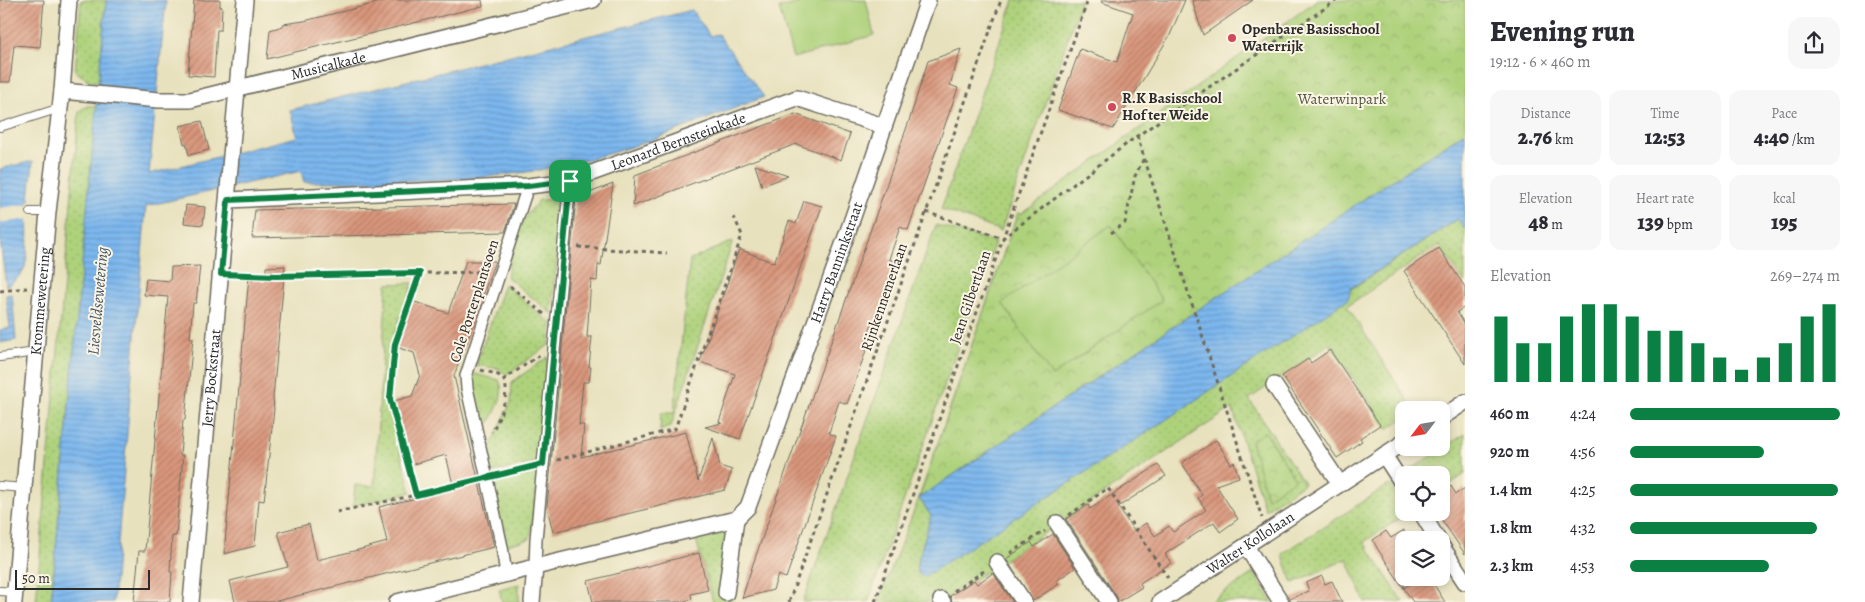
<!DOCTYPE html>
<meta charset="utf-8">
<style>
:root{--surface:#fff;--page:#f7f7f7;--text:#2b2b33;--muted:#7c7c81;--accent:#0b8043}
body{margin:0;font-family:Alegreya,serif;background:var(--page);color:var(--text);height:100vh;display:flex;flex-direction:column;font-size:19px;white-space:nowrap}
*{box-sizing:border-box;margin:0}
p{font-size:16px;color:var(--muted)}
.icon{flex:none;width:28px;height:28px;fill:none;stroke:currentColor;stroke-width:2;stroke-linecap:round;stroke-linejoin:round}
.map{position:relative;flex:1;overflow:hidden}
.sheet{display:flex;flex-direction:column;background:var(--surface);width:400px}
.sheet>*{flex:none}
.needle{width:32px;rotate:239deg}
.fabs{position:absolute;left:1395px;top:401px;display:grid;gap:10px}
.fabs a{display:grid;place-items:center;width:55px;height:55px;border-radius:10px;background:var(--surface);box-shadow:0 2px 8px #0003;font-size:25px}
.scale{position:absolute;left:15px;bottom:12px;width:135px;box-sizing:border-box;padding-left:5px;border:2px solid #2b2b2b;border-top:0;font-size:14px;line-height:18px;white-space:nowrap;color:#2b2b2b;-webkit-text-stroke:4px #fcf5e5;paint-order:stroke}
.pin{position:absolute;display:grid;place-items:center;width:42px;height:42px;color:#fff;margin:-21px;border-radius:10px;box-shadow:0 2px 8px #0006}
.round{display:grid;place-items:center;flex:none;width:52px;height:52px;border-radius:15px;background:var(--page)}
.summary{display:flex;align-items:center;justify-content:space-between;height:85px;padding:0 25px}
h1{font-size:28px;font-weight:800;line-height:38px}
.metrics{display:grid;grid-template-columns:repeat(3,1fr);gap:8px;height:85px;padding:5px 25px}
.metrics div{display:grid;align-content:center;border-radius:12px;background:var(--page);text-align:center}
.metrics b{font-size:21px;font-weight:800}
.metrics small{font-size:14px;font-weight:400}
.metrics p{font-size:14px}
.chart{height:140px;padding:10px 25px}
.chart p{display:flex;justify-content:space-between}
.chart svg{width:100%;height:90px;margin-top:5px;stroke:var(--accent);stroke-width:6}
ul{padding:0 25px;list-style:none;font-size:16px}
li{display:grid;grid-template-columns:80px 60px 1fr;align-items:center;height:38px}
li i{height:12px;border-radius:6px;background:var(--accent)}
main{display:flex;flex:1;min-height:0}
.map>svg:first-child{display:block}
</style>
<main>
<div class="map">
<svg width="1465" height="602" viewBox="0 0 1465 602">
<defs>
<pattern id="grass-dots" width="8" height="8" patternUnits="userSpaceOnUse" patternTransform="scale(1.25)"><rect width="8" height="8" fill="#aed27c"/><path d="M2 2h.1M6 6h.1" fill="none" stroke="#96b46b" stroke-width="1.8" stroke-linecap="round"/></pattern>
<pattern id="park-crowns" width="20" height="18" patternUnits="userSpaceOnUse" patternTransform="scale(1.25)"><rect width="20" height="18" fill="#aed27c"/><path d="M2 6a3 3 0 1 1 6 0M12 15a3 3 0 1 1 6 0" fill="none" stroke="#96b46b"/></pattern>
<pattern id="water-rules" width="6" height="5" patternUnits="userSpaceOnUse" patternTransform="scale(1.25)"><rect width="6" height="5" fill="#7cb7ee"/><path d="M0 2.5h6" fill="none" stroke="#6695c1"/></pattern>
<pattern id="building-hatch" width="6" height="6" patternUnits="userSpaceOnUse" patternTransform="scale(1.25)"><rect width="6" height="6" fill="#d9967c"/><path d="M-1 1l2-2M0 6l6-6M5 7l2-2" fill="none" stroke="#b07b66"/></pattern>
</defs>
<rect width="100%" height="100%" fill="#fcf5e5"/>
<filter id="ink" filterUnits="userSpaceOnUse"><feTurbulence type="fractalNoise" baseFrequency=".02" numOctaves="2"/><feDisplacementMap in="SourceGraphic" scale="10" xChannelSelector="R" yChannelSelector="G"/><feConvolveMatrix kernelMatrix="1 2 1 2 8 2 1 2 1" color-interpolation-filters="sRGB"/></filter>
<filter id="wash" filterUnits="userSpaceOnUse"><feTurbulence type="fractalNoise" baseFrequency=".0096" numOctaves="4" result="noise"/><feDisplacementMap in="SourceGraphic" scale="20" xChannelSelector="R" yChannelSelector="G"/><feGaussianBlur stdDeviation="1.12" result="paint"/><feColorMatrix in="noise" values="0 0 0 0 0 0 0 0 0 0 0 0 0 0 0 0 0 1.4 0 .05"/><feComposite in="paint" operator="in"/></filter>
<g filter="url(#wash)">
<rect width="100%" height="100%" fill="#e7e1bd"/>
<!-- grass -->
<path fill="url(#grass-dots)" stroke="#6c7e54" d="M81 0H106L99 82 89 81 75 71Z
M1014 0H1081L1001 231 941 209Z
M87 106H97L51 602H36L79 111Z
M563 199 551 313 507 277 515 237 520 223 539 200Z
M1458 219 1465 230V283L1439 245 1347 306 1414 410H1404V418L1387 429 1330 344 1249 399 1304 483 1265 510 1232 408 941 602H878L919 498 1007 244 919 498 931 516 917 565V573Z
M936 225 995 242 868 602H803Z
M733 241 671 426 660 431 661 413H674L690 260Z
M413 283 391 344 388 405 411 492 353 506 355 485 374 486 387 284Z
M504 284 552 324 549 345 506 375 500 369 476 365Z
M548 357 538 462 489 473 488 453 511 402 512 382Z
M1465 434V474L1441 490V475H1407L1406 473Z
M539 470 530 539 506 545 491 481Z
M1390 484 1404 504V512L1408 513 1364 542 1403 602H1365L1347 559 1293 583 1282 554Z
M729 531 724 573 737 578 731 602H713L696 539Z
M1253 573 1273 602H1210Z
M519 584V602H502L499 589Z"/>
<!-- park -->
<path fill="url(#park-crowns)" stroke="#6c7e54" d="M1317 0H1465V132L1202 307 919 498 1018 212 1021 214Z
M475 374 499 380C508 396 490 420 482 435L472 383Z
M1265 432 1295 479 1267 498 1251 441Z"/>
<!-- pitch -->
<path fill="#aed27c" stroke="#6c7e54" d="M812 0H866L874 35 793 58 779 8Z
M1111 225 1162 300 1052 376 1002 303Z"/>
<!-- water -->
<path fill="url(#water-rules)" stroke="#54718c" d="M106 0H166L149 174 297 137 290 110 692 10 710 36 718 34 764 97C707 118 652 143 593 158 500 184 400 181 304 182L301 171 146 206 113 602H51Z
M1465 132V230L1458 219 1351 288 1348 299 1137 439 924 577 917 573V565L931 516 919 498 1202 307Z
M33 161 29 200 26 204C28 217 29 255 25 267 22 274 13 284 6 286L0 240V169Z
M12 294 16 340 0 343V330L10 328 6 295Z"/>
<!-- pier -->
<path fill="#e7e1bd" d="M28 204 30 219 0 223V208Z"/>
<g id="blocks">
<!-- building -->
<path fill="url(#building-hatch)" d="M0 0H44L40 47 14 45 10 82H0Z
M194 0H220V7H222L221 30H217L214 77 188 75Z
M389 0H482L483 6 267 59 270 30 283 26V24L304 21Z
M1102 0H1185L1170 35 1113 129 1058 110 1080 49 1117 62 1133 13 1101 2Z
M1192 0H1253L1203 35Z
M961 49 950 85 958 88 908 230 900 227 889 259 896 262 877 321 873 320 865 344 868 345 847 404 839 401 829 433 836 436 786 578 778 575 773 590 742 598 753 564 910 118 928 61Z
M795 114 850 134 841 160 796 144 633 206 635 175Z
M202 121 209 150 189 155 186 143 184 144 180 126Z
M755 165 788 176 762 186Z
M613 184 601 265H598L597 281 591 280 587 337H592L589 367H591L589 382H583L579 425H584L581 457 686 432 698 481 713 438 720 466 732 470 725 490 553 532 547 507 576 198Z
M804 201 822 206 740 439 705 427 722 423 719 422 735 374 700 362 739 249 774 263 789 221 796 224Z
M514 204 505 232 252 238 255 210Z
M186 205 205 207 203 225 184 223Z
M1439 248 1465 287V307L1457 312 1465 325V364L1404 271Z
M466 261H495L454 376 494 547 273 602H235L230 581 288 567 278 532 309 524 317 560 358 550 387 542 379 507 454 489 446 455 410 465 394 401 412 396 420 375 414 353 396 347 412 301 448 313Z
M200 266 196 303H193L190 338H193L185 420H183L180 455H183L176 536H172L170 572H172L170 602H134L139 551H145L168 297 144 295 146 279 170 281 171 267Z
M285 266 273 398 274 409 264 501 259 500 255 546 224 554 249 276 266 278V267Z
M1330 350 1380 425 1360 438 1362 441 1337 458 1282 376 1308 359 1311 363Z
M1216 440 1231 464 1234 462 1239 477 1216 485 1238 519 1220 532 1214 522 1165 554 1171 563 1140 583 1142 587 1118 602 1117 597 1066 519 1088 505 1090 509 1158 465 1166 476 1118 507 1134 531 1146 523 1155 536 1169 526 1173 532 1206 510 1198 498 1202 495 1182 463Z
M1451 486 1456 494 1465 488V554L1441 519V493Z
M1404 530V588L1418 579 1423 586 1431 580 1445 602H1413L1377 548 1373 540 1386 531 1391 538Z
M1053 534 1075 568 1056 581 1059 584 1033 601 1006 559 1031 542 1034 547Z
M699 553 708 590 691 594 692 599 681 602H593L588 581Z
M993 573 1013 602H952L950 596 974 580 977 584Z
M1322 576 1325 584 1332 581 1342 602H1290V599L1309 591 1306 583Z"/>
</g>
</g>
<g filter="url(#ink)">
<use href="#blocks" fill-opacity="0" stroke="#6d6b5e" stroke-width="1"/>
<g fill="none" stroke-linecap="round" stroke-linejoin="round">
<defs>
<path id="service" d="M0 127 60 108
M30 212H48
M0 357 36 352
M0 486 24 488
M0 591 14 592"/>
<path id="pedestrian" d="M535 567 536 539 570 181
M506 574 502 547 467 388 466 376 528 186"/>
<g id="minor">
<path id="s1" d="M62 91 159 100H190L593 0"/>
<path id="s2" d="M228 200 528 186 570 181 797 98 883 126"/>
<path d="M1274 385 1340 484"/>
<path d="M1441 418 1465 402"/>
<path d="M1384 455 1404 486"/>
<path d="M1421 512 1438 540"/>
<path d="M1057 523 1109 602"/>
<path d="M1441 545 1465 582"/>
<path d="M1246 546 1281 602"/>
<path d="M997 562 1024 602"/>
<path d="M726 593 736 519"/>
<path d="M941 600 943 602"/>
<path id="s3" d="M14 602 48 212 62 91 69 0"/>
<path id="s4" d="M191 602 245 0"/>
<path id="s5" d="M397 602 535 567 736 519 748 507 847 234 928 0"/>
<path d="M532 602 535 567"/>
<path id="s6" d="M1160 602 1404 442"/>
</g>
</defs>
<!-- service casing -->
<use href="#service" stroke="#6d6b5e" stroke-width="10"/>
<!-- pedestrian casing -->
<use href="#pedestrian" stroke="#6d6b5e" stroke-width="14"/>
<!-- minor casing -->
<use href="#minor" stroke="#6d6b5e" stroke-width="18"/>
<!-- path -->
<path stroke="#6d6b5e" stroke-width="3" stroke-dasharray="4 4" stroke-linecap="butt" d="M1137 136 1262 518
M926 212 1003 238 1137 136 1337 0
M1111 233 1125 223 1135 176 1144 158
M578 247 667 253
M235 274 276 276 480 272 486 273
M510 286 544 314
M0 291 27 288
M481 370C486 372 496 373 500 376 515 386 498 420 492 432
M503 380 540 355
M557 460 675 429 742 235 734 217
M501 474 529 467
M416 495 390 399 395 344 420 273
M337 512 416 495 473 481
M1069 515 1108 488 1168 578
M1010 553 1045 531
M954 591 984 571
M789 602 1001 0
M875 602 1003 238 1088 0"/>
<!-- service -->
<use href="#service" stroke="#fff" stroke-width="8"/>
<!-- pedestrian -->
<use href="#pedestrian" stroke="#fff" stroke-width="11"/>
<!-- minor -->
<use href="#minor" stroke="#fff" stroke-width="15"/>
</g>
</g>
<g fill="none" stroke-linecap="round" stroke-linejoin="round" filter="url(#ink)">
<defs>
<path id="route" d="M570 181 543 464 416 495 390 399 395 344 420 273 276 276 221 274 228 200 528 186Z"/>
</defs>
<!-- route casing -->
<use href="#route" stroke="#fff" stroke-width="10"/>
<!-- route -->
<use href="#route" stroke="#0b8043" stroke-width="6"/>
</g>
<!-- markers -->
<g fill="#d1495b" stroke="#fcf5e5" stroke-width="2">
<circle cx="1232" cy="38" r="5"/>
<circle cx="1112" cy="107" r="5"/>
</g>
<g text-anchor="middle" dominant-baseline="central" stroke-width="4" stroke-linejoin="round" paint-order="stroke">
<!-- poi labels -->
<g font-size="15" font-weight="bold" fill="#2b2b2b" stroke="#fcf5e5" text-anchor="start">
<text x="1242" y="29">Openbare Basisschool<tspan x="1242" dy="17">Waterrijk</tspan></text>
<text x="1122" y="98">R.K Basisschool<tspan x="1122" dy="17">Hof ter Weide</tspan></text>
</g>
<!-- street labels -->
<g font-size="15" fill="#2b2b2b" stroke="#fcf5e5">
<text stroke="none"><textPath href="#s1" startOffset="271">Musicalkade</textPath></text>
<text stroke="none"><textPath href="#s2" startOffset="458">Leonard Bernsteinkade</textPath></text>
<text stroke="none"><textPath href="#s5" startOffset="626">Harry Banninkstraat</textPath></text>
<text transform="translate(884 297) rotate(-71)">Rijnkennemerlaan</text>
<text transform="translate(970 297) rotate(-71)">Jean Gilbertlaan</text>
<text stroke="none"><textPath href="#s3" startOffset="302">Krommewetering</textPath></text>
<text transform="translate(474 301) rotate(-72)">Cole Porterplantsoen</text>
<text stroke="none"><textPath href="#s4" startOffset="225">Jerry Bockstraat</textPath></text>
<text stroke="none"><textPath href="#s6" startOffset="108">Walter Kollolaan</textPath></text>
</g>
<!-- park labels -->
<g font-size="15" fill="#4c553f" stroke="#fcf5e5">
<text x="1342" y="99">Waterwinpark</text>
</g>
<!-- water labels -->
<g font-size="16" font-style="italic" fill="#435566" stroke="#fcf5e5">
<text transform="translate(98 301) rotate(-85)">Liesveldsewetering</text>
</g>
</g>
</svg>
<div class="fabs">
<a><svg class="needle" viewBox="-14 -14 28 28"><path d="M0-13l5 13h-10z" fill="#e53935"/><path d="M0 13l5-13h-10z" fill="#7c7c81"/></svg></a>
<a><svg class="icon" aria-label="locate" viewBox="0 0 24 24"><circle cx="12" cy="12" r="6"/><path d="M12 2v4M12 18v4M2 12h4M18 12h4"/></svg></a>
<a><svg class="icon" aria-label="layers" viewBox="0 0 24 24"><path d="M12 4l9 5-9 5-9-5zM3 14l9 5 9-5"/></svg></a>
</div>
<div class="scale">50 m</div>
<div class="pin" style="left:570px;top:181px;background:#1e9e55"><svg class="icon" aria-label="arrive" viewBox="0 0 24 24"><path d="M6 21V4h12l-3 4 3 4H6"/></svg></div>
</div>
<section class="sheet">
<div class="summary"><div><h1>Evening run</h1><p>19:12 · 6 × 460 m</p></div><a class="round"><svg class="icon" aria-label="share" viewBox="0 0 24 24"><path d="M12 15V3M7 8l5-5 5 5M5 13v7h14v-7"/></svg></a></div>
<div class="metrics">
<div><p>Distance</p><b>2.76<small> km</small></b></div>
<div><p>Time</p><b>12:53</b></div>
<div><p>Pace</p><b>4:40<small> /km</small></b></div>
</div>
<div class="metrics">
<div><p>Elevation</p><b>48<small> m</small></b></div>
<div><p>Heart rate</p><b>139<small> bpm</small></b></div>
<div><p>kcal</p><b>195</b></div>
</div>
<div class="chart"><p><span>Elevation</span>269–274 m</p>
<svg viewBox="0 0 160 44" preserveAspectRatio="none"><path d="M5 44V12M15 44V25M25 44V25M35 44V12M45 44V6M55 44V6M65 44V12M75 44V19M85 44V19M95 44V25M105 44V32M115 44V38M125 44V32M135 44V25M145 44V12M155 44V6"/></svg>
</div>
<ul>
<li><b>460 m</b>4:24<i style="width:100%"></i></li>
<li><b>920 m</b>4:56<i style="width:64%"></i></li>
<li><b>1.4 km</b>4:25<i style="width:99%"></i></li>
<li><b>1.8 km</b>4:32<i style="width:89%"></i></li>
<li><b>2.3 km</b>4:53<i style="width:66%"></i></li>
</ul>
</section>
</main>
